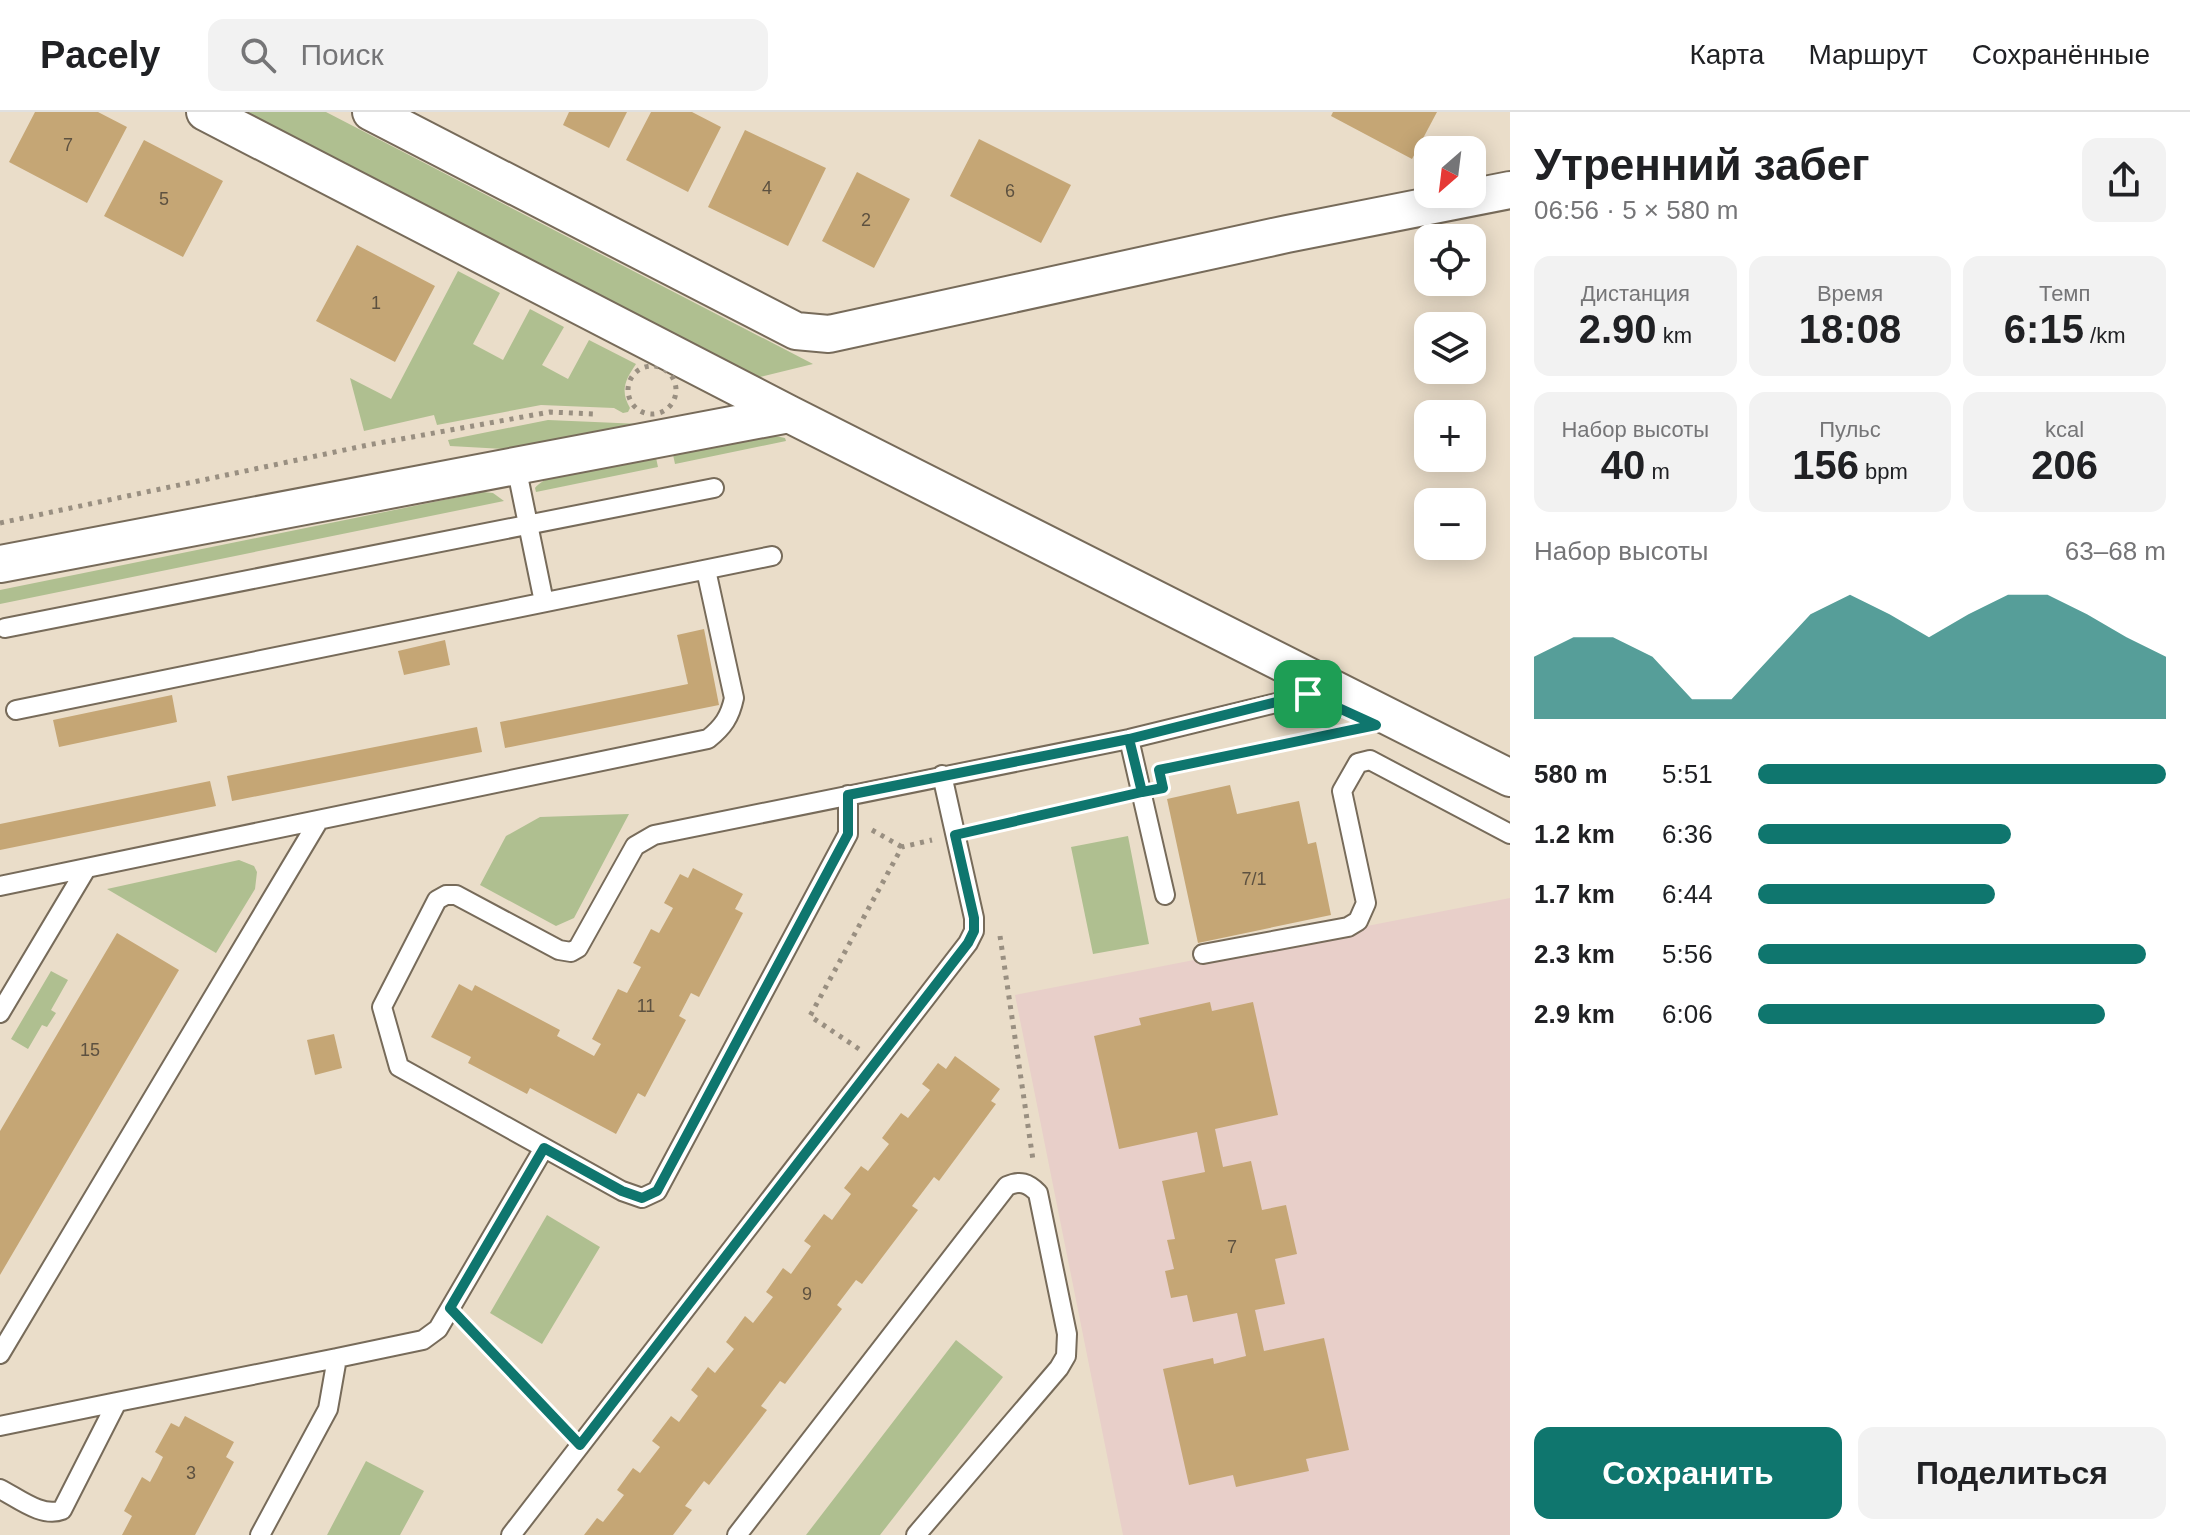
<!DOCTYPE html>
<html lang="ru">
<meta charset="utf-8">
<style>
:root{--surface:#fff;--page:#f2f2f2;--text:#202124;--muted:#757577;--line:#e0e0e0;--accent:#0f766e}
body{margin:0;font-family:Arial,sans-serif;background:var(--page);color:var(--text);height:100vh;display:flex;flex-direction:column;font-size:30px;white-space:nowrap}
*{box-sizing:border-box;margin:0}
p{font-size:26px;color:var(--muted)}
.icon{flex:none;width:44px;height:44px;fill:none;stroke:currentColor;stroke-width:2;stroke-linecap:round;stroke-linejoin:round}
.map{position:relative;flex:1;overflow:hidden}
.drawer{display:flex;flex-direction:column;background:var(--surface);width:680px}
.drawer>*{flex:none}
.needle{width:52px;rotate:208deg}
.fabs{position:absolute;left:1414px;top:24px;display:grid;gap:16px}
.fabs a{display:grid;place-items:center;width:72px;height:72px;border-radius:16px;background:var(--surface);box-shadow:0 4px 20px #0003;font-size:40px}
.pin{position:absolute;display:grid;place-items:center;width:68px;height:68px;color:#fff;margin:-34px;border-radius:16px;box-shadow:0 4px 12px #0006}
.round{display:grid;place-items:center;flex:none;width:84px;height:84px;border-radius:16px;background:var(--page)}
.head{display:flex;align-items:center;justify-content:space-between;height:136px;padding:0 24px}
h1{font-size:44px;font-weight:800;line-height:60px}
.stats{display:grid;grid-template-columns:repeat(3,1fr);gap:12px;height:136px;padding:8px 24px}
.stats div{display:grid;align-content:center;border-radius:16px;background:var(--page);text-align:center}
.stats b{font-size:40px;font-weight:800}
.stats small{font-size:22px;font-weight:400}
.stats p{font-size:22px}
.chart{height:224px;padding:16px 24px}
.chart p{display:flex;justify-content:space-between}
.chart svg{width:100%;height:144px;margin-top:8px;fill:var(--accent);opacity:.7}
.action{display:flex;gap:16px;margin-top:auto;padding:16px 24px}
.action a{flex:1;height:92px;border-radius:16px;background:var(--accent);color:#fff;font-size:32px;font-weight:800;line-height:92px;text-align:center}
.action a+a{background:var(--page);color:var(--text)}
ul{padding:0 24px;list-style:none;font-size:26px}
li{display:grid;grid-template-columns:128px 96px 1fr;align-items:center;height:60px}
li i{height:20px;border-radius:10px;background:var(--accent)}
header{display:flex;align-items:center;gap:48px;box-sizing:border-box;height:112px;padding:0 40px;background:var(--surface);border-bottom:2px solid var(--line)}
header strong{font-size:38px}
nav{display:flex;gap:44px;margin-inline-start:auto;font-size:28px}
.search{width:560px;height:72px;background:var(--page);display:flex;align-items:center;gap:20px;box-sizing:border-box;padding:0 28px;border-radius:16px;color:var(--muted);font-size:30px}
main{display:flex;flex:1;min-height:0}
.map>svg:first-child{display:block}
</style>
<header>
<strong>Pacely</strong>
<div class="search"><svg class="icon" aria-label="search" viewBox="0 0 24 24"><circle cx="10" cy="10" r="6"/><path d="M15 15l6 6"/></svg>Поиск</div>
<nav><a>Карта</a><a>Маршрут</a><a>Сохранённые</a></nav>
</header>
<main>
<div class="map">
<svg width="1510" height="1423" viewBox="0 0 1510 1423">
<rect width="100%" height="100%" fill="#eaddc9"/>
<!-- education -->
<path fill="#e8cfc9" d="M1510 786V1423H1123L1015 883Z"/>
<!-- green -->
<path fill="#afbf90" d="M229 0H326L813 252 748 268Z
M458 159 500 181 473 232 503 248 530 197 564 215 542 253 568 267 589 228 636 252C625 268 620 279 630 296L628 300 623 301 614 296 541 293 437 313 434 303 364 319 350 266 391 287Z
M548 308 641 312 536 335 504 337 450 334 448 328Z
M766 322 785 326 786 329 675 352 672 338Z
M655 341 658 355 536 380 535 376C551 356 628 347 655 341Z
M483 380 493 381 504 389 0 492V478Z
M629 702 574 806 556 814 480 773 506 724 540 705Z
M1128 724 1149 832 1093 842 1071 735Z
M239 748 254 754 257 760 255 777 216 841 107 777Z
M51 859 68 868 51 898 56 901 47 915 42 913 28 937 11 927Z
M547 1103 600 1135 542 1232 490 1201Z
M956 1228 1003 1265 880 1423H806Z
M366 1349 424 1379 400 1423H327Z"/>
<!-- building -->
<path fill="#c5a675" d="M35 0H98L127 15 87 91 9 50Z
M569 0H627L609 36 563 13Z
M651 0H692L721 15 688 80 626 48Z
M1333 0H1437L1412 47 1331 4Z
M745 18 826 56 788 134 708 95Z
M979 27 1071 73 1041 131 950 84Z
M144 28 223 69 183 145 104 104Z
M857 60 910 87 874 156 822 129Z
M357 133 435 174 395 250 316 209Z
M704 517 719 593 505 636 500 610 688 572 677 523Z
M445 528 450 553 404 563 398 539Z
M172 583 177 610 59 635 53 608Z
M477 615 482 640 232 689 227 664Z
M210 669 216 694 0 738V712Z
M1230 673 1237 702 1299 689 1308 732 1316 730 1331 803 1198 831 1167 687Z
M693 756 743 782 735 797 743 801 699 885 691 881 679 904 686 908 645 985 638 981 616 1022 530 976 527 982 468 951 471 945 431 925 459 872 472 879 475 873 560 918 557 924 594 944 601 932 592 927 618 877 627 881 641 855 633 851 651 817 659 821 673 796 664 791 680 762 688 766Z
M117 821 179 858 0 1163V1019Z
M1210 890 1212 899 1253 890 1278 1003 1215 1017 1223 1055 1251 1049 1262 1098 1286 1093 1297 1142 1275 1147 1285 1192 1255 1198 1264 1239 1324 1226 1349 1338 1306 1347 1309 1359 1236 1375 1233 1363 1189 1373 1163 1257 1213 1246 1214 1252 1246 1244 1237 1201 1193 1210 1187 1183 1171 1186 1165 1159 1174 1157 1167 1128 1175 1127 1162 1069 1205 1060 1197 1020 1119 1037 1094 924 1141 913 1139 906Z
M334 922 342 956 315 963 307 928Z
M955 944 1000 977 991 989 996 992 939 1069 934 1065 912 1094 918 1098 862 1172 856 1168 837 1193 842 1197 785 1272 780 1269 761 1294 767 1298 709 1373 704 1369 685 1394 692 1398 673 1423H584L597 1406 603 1410 624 1383 617 1378 633 1356 640 1361 660 1335 652 1329 671 1304 679 1310 698 1284 691 1278 708 1255 715 1261 734 1237 726 1230 745 1204 753 1211 773 1185 766 1180 783 1156 791 1162 811 1134 804 1129 824 1102 832 1108 851 1082 844 1076 861 1054 868 1059 889 1032 882 1026 901 1001 908 1006 930 978 922 972 938 951 946 957Z
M185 1304 234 1330 226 1345 234 1350 195 1423H122L132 1404 124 1399 142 1365 150 1370 157 1357 163 1345 155 1340 171 1311 179 1315Z"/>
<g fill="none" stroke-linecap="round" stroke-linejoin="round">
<defs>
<path id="lane" d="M516 354 544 490
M5 516 714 376
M16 598 772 444
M1129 627 1165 783
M848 683V722L657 1079 642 1086 622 1079 399 955 382 895 437 788 446 783H456L559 838 571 840 578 836 635 734 654 723 1129 627 1329 578
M0 774 708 627C723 615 730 605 734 586L706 458
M1203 842 1348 815 1358 809 1366 791 1342 679 1358 651 1370 648 1510 722
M0 901 86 757
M0 1242 319 708
M337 1246 423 1228 438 1217 544 1036
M0 1314 117 1290
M0 1377C18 1386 42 1406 62 1398L117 1290 337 1246 328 1297 260 1423
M511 1423 968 831 974 819V806L942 663
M737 1423 1007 1074C1020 1068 1028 1071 1038 1081L1067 1222 1066 1244 1059 1256 916 1423"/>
<path id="street" d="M205 0 789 302 1510 666
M371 0 796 219 829 222 1287 122 1510 78
M0 452 789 302"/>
</defs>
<!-- lane casing -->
<use href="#lane" stroke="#776b5a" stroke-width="22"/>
<!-- street casing -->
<use href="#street" stroke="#776b5a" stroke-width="40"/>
<!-- path -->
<path stroke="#998f81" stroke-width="5" stroke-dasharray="4 6" stroke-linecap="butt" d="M628 278a24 24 0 1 1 48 0a24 24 0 1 1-48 0Z
M0 411 368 333 550 300 593 302
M1159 658 1344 620
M872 718 902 735
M977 718 1119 685
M1000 824 1033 1048
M859 937 810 904 902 735 932 728
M468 1215 563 1315"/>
<!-- lane -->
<use href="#lane" stroke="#fff" stroke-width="18"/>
<!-- street -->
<use href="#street" stroke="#fff" stroke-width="36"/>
</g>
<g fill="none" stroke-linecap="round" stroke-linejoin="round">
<defs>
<path id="route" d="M1308 582 1129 627 1142 680 955 723 974 806V819L968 831 580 1333 450 1196 544 1036 622 1079 642 1086 657 1079 848 722V683L1129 627 1142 680 1163 676 1159 658 1376 613 1308 582"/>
</defs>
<!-- route casing -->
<use href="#route" stroke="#fff" stroke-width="16"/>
<!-- route -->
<use href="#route" stroke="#0f766e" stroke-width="10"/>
</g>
<g text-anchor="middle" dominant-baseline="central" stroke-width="6" stroke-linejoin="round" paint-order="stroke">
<!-- number labels -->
<g font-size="18" fill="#5d5140">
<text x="68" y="33">7</text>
<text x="767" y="76">4</text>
<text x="1010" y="79">6</text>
<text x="164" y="87">5</text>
<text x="866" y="108">2</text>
<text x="376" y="191">1</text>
<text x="1254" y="767">7/1</text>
<text x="646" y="894">11</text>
<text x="90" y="938">15</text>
<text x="1232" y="1135">7</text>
<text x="807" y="1182">9</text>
<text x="191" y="1361">3</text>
</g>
</g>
</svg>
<div class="fabs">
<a><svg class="needle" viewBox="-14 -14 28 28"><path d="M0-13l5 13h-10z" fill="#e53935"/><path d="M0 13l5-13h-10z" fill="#757577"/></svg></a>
<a><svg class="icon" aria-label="locate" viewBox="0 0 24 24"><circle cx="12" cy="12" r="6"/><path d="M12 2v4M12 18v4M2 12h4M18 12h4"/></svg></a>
<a><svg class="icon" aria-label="layers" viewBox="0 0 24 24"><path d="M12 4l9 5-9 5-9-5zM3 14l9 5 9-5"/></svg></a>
<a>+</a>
<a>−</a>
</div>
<div class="pin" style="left:1308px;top:582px;background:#1e9e55"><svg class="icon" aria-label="arrive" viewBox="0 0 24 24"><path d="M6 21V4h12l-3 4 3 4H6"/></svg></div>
</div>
<section class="drawer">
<div class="head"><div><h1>Утренний забег</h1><p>06:56 · 5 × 580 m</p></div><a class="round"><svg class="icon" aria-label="share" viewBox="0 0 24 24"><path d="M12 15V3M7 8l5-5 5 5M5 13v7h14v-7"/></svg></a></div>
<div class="stats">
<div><p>Дистанция</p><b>2.90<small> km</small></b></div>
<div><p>Время</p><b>18:08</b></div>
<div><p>Темп</p><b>6:15<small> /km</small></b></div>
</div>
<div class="stats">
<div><p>Набор высоты</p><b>40<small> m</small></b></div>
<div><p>Пульс</p><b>156<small> bpm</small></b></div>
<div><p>kcal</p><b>206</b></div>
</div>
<div class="chart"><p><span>Набор высоты</span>63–68 m</p>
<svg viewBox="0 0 160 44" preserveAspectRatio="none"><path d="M0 44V25L10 19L20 19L30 25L40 38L50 38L60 25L70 12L80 6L90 12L100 19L110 12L120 6L130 6L140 12L150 19L160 25V44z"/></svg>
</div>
<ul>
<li><b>580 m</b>5:51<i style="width:100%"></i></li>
<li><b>1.2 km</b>6:36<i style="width:62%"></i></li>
<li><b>1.7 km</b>6:44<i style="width:58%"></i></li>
<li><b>2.3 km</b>5:56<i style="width:95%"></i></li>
<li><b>2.9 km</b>6:06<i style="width:85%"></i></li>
</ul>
<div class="action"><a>Сохранить</a><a>Поделиться</a></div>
</section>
</main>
